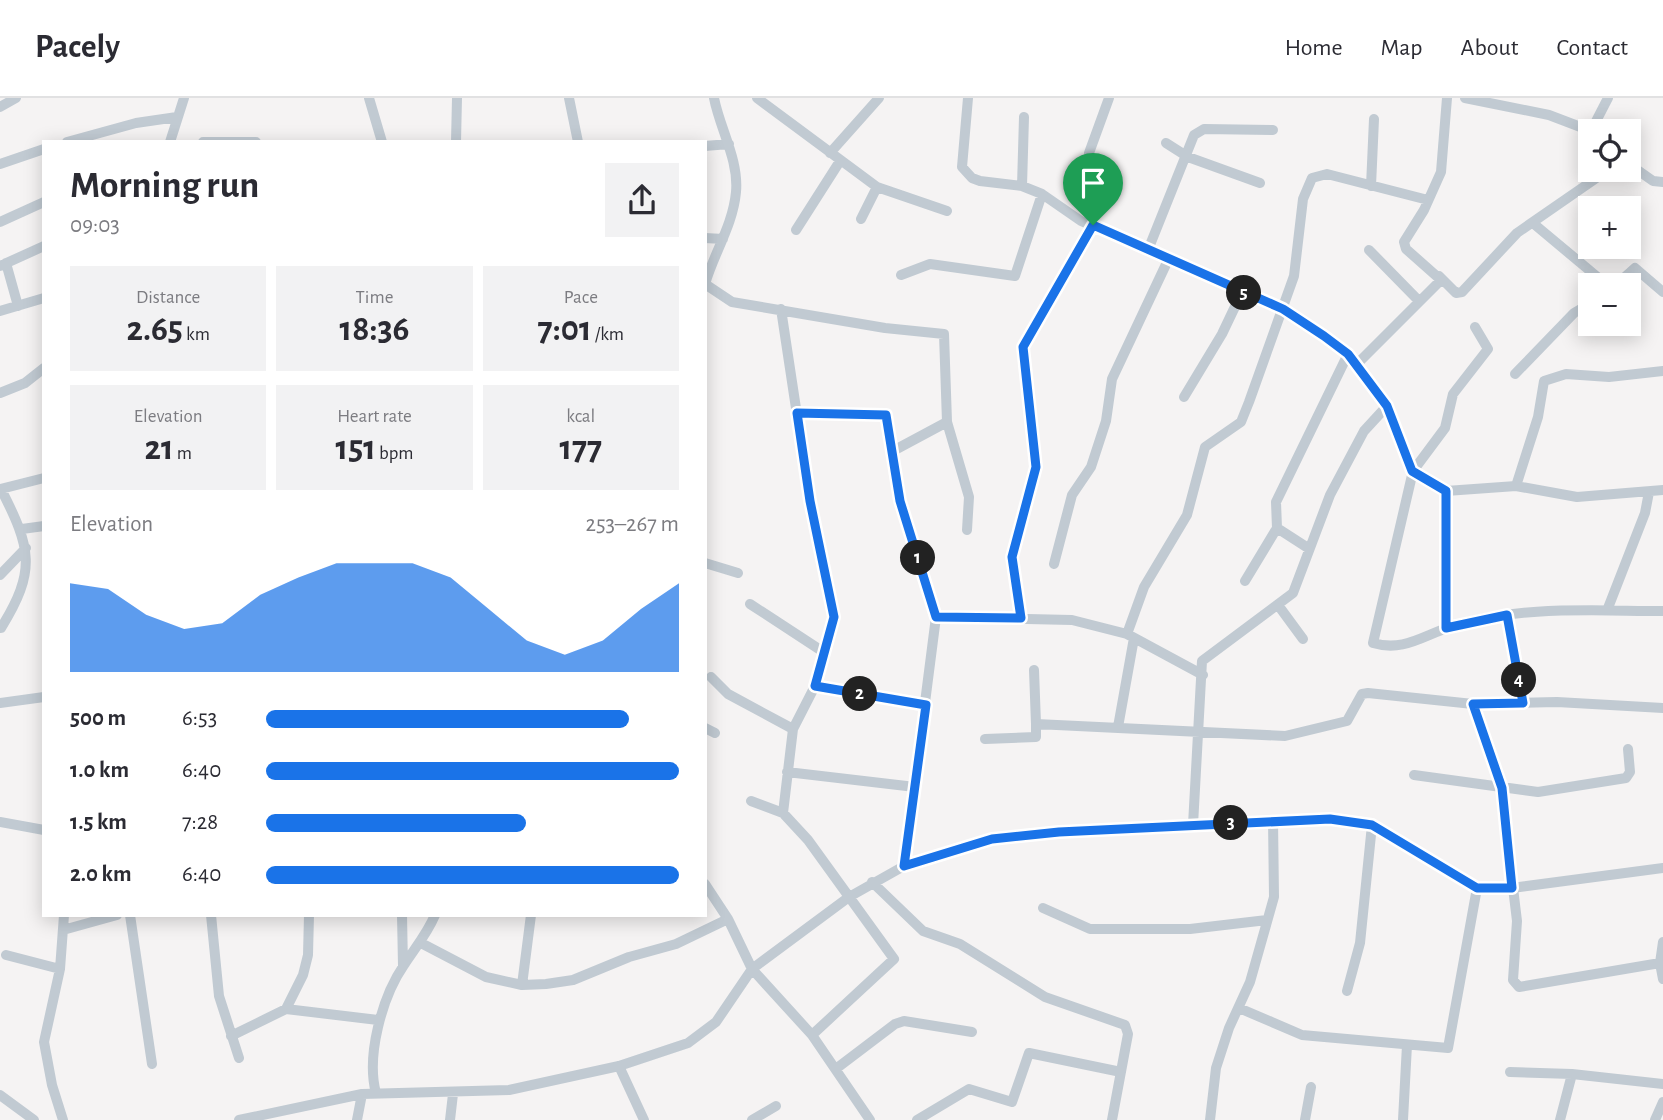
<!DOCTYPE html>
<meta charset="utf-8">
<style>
:root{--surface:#fff;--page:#f2f2f3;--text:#2b2b33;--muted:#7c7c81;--line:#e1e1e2;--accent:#1a73e8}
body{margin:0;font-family:"Alegreya Sans",sans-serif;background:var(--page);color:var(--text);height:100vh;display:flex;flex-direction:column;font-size:26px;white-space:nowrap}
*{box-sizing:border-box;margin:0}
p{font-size:23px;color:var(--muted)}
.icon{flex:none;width:38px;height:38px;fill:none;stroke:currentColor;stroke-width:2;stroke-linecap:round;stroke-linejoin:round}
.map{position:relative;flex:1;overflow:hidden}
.panel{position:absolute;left:42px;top:42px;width:665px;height:777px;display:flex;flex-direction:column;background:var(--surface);border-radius:0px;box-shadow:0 4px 18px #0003}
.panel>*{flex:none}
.fabs{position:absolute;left:1578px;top:21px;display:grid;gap:14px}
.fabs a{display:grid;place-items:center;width:63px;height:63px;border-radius:0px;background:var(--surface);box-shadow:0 4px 18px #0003;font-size:35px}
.pin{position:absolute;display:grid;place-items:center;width:60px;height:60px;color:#fff;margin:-72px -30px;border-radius:50% 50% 50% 0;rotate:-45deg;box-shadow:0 0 7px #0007}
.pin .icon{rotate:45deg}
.km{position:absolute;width:35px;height:35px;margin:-18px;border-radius:50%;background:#222;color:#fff;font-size:19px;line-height:35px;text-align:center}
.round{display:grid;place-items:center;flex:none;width:74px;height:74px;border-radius:0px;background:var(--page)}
.summary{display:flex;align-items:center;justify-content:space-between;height:119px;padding:0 28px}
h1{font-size:38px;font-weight:700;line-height:52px}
.figures{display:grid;grid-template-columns:repeat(3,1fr);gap:10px;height:119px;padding:7px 28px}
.figures div{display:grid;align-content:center;border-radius:0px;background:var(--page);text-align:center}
.figures b{font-size:35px;font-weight:700}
.figures small{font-size:19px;font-weight:400}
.figures p{font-size:19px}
.chart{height:196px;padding:14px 28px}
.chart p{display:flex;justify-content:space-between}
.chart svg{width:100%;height:126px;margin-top:7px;fill:var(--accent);opacity:.7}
ul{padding:0 28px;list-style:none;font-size:23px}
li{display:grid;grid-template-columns:112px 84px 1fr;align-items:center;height:52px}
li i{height:18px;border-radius:9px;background:var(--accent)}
header{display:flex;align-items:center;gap:42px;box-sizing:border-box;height:98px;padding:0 35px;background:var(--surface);border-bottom:2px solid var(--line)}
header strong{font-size:33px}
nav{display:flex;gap:38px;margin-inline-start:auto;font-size:24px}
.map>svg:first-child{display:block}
</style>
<header>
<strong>Pacely</strong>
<nav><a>Home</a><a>Map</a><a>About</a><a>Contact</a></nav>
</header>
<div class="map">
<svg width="1663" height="1022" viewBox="0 0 1663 1022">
<rect width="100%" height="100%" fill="#f5f3f3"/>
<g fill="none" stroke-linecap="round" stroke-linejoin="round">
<!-- minor -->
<path stroke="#c1cad2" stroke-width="10" d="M369 0 382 44
M569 0 578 44
M714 0C720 31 739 62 736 94 733 127 714 155 705 186L732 204 885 230 944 236 947 324 969 399 967 432
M757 0 877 89 947 113
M968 0 962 69 972 80 980 83 1022 88 1042 96 1081 123 1283 211 1324 238 1348 256 1387 308 1413 373 1446 393 1516 388 1577 399 1663 392
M1465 0 1549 17 1591 33
M0 9 16 0
M1591 33 1608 0
M67 44 136 25 177 19
M170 44 184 0
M203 44H256
M456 44 457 0
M1166 45 1188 59 1260 85
M705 48 729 46
M830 55 879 0
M1089 55 1109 0
M0 66 44 51
M1629 66 1653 83 1663 84
M1022 88 1024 19
M1371 88 1374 21
M861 121 877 89
M0 124 44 104
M1534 126 1607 187
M796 132 840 63
M705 140 723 141
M1148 152 1194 37 1204 31 1273 32
M1369 152 1419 203
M6 165 18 208
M0 168 44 148
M901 177 930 166 1015 178 1042 96
M1439 178 1456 195 1462 194 1517 135 1608 72
M1616 187 1635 170 1663 194
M781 211 810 403 834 519 815 588 793 631 783 715
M0 213 44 200
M1475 229 1488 251 1453 296 1445 330 1413 373 1373 545C1403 554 1422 538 1450 529 1518 507 1594 513 1663 513
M1355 268 1441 182 1406 151 1404 144 1424 112 1441 74 1447 0
M1515 276 1574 215 1591 205
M0 295 25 285 44 270
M1184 299 1222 236 1242 194
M797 315 886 318 900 403 936 519 904 768
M891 354 947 324
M1516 388 1538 319 1544 283 1566 276 1609 279 1663 273
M22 431 44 428
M1308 450 1277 430 1276 404 1348 256
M705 465 738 475
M1054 466 1072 397 1091 369 1106 323 1112 281 1169 160
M0 477 26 450
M1245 483 1277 430
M750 506 825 555
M1278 507 1303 541
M1608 510 1645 415 1649 394
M1507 517 1523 605
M936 519 1072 522 1127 536 1203 577
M1021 520 1012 459 1036 369 1023 249 1093 127
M1 530C37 472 31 450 1 391L44 380
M1446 530V393
M1127 536 1144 489 1187 417 1205 349 1241 324 1249 304 1294 178 1303 101 1312 80 1327 76 1428 102
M1034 572 1036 626
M711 579 728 596 793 631
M815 588 926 607
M0 605 44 599
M1473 606 1501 690 1517 823 1513 882 1519 889 1660 865
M1118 629 1134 540
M705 630 715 635
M985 641 1036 639V626L1285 638 1347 623 1362 596 1368 595 1473 606 1557 604 1663 610
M787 674 915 689
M1414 677 1538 694 1626 680 1630 674 1628 651
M751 703 783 715 808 742 894 861 812 937
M0 724 44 732
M1193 727 1202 563 1293 495 1330 397 1364 333 1387 308
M872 784 923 833 960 846 1045 899 1125 927 1128 936 1112 1022
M705 786 728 821 752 871 812 937 870 1022
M1043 810 1090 831H1190L1267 822
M130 817 152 966
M211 817 219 898 239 960
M402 817 403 868
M63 832 117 817
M1663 844 1660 865 1663 881
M421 845 486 879 522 887 546 886 573 882 629 859 676 846 728 821
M6 857 60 871
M522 887 531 817
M1347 893 1360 845 1372 727
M1239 910 1302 937 1448 950 1477 790
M286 911 303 877 308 857 309 817
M231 938 286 911 378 922
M619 968 644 1022
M837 970 895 926 904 923 972 934
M1510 974 1572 976 1663 986
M376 995C366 958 382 899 404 867 415 850 427 836 435 817
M0 997 34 1022
M63 1022 52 987 44 944 60 871 64 817
M239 1022 362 996 509 992 619 968 688 945 716 924 752 871 849 799 904 768 992 741 1059 734 1330 721 1372 727 1477 790H1512L1663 770
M357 1022 362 996
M450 1022 453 996
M752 1022 776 1008
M917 1022 969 991 1012 1004 1029 955 1121 974
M1210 1022 1216 970 1229 930 1250 884 1274 799 1273 722
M1305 1022 1311 989
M1403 1022 1407 947
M1560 1022 1572 976
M1655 1022 1663 1004"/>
</g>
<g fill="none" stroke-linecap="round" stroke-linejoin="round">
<defs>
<path id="route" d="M1093 127 1283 211 1324 238 1348 256 1387 308 1412 373 1446 393V530L1507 517 1523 605 1473 606 1502 690 1512 790H1477L1372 727 1330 721 1059 734 992 741 904 768 926 607 815 588 834 519 810 403 797 315 886 317 900 403 936 519 1021 520 1012 459 1036 369 1023 249Z"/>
</defs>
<!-- route casing -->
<use href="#route" stroke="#fff" stroke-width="14"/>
<!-- route -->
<use href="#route" stroke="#1a73e8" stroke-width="9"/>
</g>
</svg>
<div class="fabs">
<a><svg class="icon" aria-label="locate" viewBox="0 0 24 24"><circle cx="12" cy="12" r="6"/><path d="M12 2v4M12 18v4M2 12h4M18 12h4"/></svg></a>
<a>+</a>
<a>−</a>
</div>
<div class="pin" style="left:1093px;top:127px;background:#1e9e55"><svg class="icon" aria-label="arrive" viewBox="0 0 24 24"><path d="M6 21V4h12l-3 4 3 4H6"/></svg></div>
<b class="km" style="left:918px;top:460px">1</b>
<b class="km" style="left:860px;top:596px">2</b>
<b class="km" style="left:1231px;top:725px">3</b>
<b class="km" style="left:1519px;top:582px">4</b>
<b class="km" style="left:1244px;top:195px">5</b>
<section class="panel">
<div class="summary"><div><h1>Morning run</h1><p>09:03</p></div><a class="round"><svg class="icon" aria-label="share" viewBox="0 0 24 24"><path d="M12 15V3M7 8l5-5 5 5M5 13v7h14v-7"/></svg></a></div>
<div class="figures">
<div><p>Distance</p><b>2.65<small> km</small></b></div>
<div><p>Time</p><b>18:36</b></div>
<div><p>Pace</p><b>7:01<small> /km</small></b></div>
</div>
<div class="figures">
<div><p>Elevation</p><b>21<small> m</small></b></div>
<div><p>Heart rate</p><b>151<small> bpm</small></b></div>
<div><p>kcal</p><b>177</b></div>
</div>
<div class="chart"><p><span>Elevation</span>253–267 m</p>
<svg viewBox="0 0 160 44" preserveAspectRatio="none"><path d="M0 44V13L10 15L20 24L30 29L40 27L50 17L60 11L70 6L80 6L90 6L100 11L110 22L120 33L130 38L140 33L150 22L160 13V44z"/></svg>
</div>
<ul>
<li><b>500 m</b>6:53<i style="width:88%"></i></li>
<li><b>1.0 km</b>6:40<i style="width:100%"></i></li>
<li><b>1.5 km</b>7:28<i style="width:63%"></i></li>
<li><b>2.0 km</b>6:40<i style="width:100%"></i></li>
</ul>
</section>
</div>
